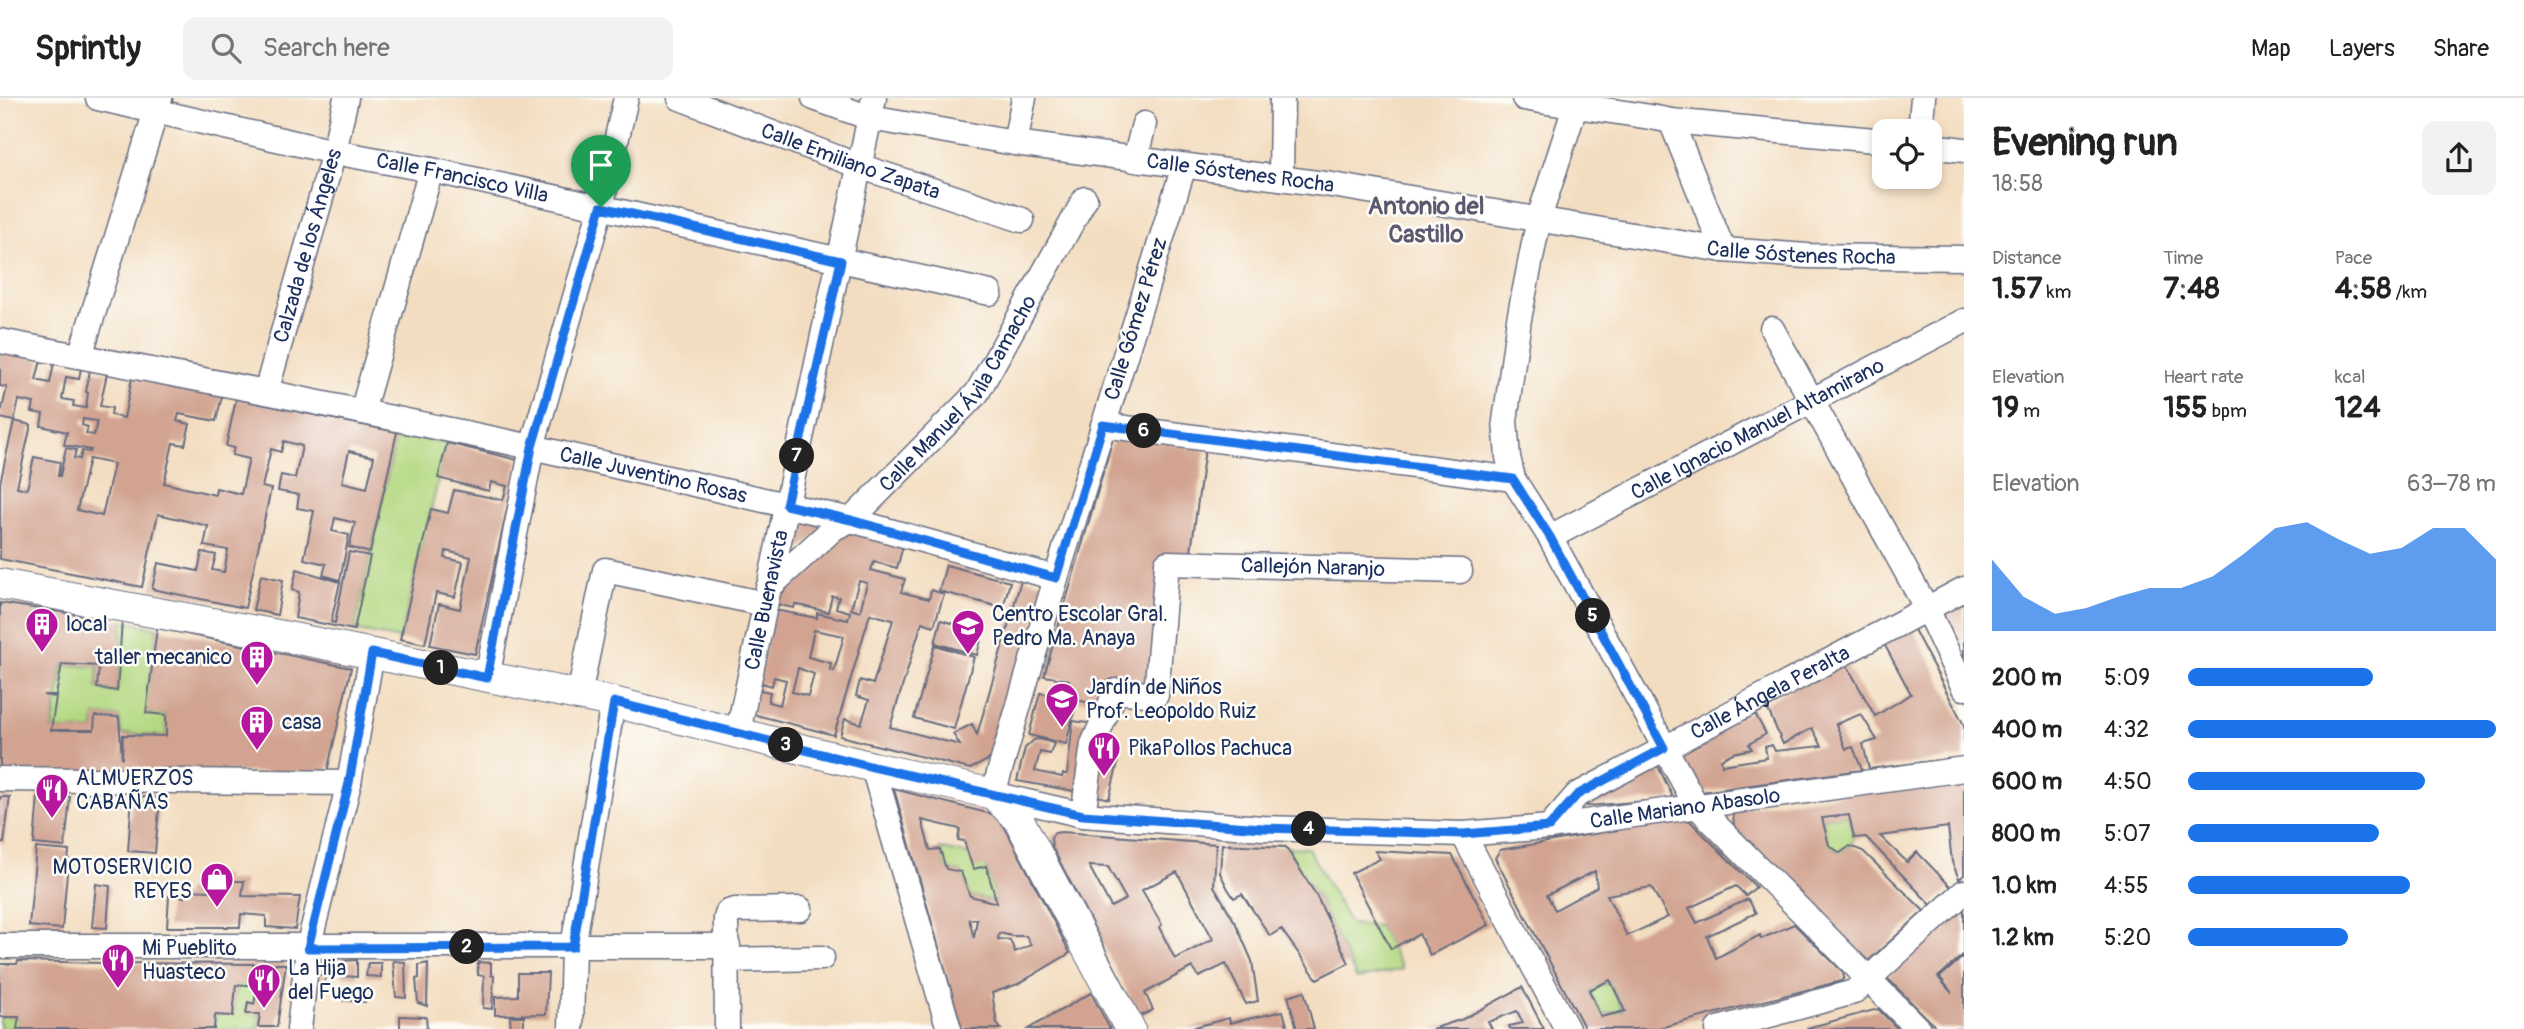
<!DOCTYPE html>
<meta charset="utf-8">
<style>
:root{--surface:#fff;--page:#f2f2f2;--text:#222;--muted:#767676;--line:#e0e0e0;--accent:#1a73e8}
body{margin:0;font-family:Pangolin,sans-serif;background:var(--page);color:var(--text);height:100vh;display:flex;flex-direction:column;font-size:26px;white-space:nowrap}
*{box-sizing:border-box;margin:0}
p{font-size:23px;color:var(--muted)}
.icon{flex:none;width:38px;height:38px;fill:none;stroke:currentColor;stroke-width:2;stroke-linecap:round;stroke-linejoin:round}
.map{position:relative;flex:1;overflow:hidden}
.details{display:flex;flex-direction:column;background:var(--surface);width:560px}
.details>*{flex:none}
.fabs{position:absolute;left:1872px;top:21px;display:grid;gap:14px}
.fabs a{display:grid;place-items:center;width:70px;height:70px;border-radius:14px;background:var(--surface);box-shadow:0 4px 10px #0003;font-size:35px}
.pin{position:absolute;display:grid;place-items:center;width:60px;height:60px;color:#fff;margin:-72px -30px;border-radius:50% 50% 50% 0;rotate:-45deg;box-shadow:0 0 7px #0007}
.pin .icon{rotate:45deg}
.km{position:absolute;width:35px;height:35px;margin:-18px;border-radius:50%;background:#222;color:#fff;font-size:19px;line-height:35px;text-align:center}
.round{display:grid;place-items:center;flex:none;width:74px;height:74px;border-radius:14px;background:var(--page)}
.headline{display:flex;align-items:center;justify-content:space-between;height:119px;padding:0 28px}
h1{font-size:38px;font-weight:700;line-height:52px}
.figures{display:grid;grid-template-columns:repeat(3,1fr);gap:10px;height:119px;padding:7px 28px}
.figures div{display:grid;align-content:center}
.figures b{font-size:30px;font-weight:700}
.figures small{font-size:19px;font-weight:400}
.figures p{font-size:19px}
.chart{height:196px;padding:14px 28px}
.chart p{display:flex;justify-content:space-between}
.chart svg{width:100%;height:126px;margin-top:7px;fill:var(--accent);opacity:.7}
ul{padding:0 28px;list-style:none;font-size:23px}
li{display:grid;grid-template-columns:112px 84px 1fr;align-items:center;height:52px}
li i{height:18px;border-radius:9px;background:var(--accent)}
header{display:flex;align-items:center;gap:42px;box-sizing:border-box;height:98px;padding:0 35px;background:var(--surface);border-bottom:2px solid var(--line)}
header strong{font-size:33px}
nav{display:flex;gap:38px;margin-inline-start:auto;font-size:24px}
.search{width:490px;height:63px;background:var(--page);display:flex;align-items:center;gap:18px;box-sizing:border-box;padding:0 24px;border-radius:14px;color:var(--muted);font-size:26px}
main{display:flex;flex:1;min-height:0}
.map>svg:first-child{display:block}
</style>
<header>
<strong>Sprintly</strong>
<div class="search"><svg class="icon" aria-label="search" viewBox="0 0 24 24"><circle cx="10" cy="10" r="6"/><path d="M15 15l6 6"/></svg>Search here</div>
<nav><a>Map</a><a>Layers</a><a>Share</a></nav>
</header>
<main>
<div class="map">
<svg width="1964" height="931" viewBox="0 0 1964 931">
<rect width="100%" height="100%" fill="#fdfcf7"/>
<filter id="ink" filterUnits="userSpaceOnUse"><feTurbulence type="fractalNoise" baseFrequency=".0143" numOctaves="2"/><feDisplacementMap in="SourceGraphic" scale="14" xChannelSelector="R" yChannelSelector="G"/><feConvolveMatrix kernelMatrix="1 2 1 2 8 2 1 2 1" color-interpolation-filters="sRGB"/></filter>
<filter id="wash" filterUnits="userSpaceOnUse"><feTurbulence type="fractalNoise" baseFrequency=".00686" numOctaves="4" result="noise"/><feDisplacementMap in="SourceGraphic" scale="28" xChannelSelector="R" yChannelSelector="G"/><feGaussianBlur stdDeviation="1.57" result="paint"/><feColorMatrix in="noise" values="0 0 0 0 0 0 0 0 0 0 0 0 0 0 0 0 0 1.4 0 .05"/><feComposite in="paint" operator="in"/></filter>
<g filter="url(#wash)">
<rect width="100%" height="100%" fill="#f3ddc0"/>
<!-- green -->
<path fill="#b3d881" stroke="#678470" stroke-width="2" d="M397 334 447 345 400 541 354 532Z
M123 523 157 530 147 615 166 617V638L121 636 119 619 95 618 94 632H52L63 567 98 569 97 590 117 593Z
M1849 717 1854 740 1850 748 1840 755 1829 747 1822 720Z
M1286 749 1308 750 1350 826 1379 828 1402 871 1357 881 1316 797Z
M940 751 968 756 986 768 997 804 970 798 961 774 946 771Z
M1609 884 1623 912 1602 917 1590 893Z
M236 887H263L262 897 256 896 254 906 248 905 247 916H260L258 931H214L215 917H233Z
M0 919H19L17 931H0Z"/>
<g id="blocks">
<!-- building -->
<path fill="#d1a390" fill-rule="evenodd" d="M0 254 41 262 36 282 50 285 54 265 81 270 79 281 66 279 62 301 74 303 73 308 86 310 88 295 86 294 90 272 107 275 100 308 112 310 111 317 124 320 132 280 222 298 216 323 179 316 177 323 190 326 185 347 173 345 164 385 215 397 216 390 241 396 249 361 232 357 234 350 226 348 236 301 397 334 370 455 349 449 355 425 335 420 332 433 349 437 340 482 323 477 326 466 304 461 314 413 297 410 299 397 278 393 281 377 295 380 302 348 284 343 281 354 271 351 262 389 271 391 245 510 152 491 158 465 198 473 202 454 216 457 212 472 224 474 228 452 204 448 208 428 158 416 142 489 0 461V385L14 323 31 327 17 389 27 391 34 359 60 364 58 378H60L66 350 76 352 74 360 80 361 82 353 90 354 91 352 64 347 67 334 41 328 43 316 32 314 34 305 19 302 14 323 0 320V310L2 311 7 289 0 288ZM83 321 97 323 94 337 86 336 88 329 82 327ZM349 353 374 359 367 390 342 384ZM89 361 114 366 102 418 77 412Z
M1114 337 1205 351 1190 461 1161 458 1149 592 1103 608 1077 602 1066 646 1029 637 1040 595 1067 600 1069 582 1044 578Z
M447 345 518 362 475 556 430 547 439 506 460 511 471 459 446 453 445 460 463 464 455 499 436 495 425 546 400 541 431 411 448 415 454 392 503 402 507 388 491 384 489 393 438 380Z
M796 421 827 428 787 462Z
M837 431 903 448 897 470 874 464 871 472 905 481 901 494 929 501 931 492 944 496 934 528 922 524 890 629 960 647 953 636 972 626 977 637 1022 479 1046 486 992 660 970 671 840 638 845 621 861 626 869 602 856 598 860 582 873 586 893 522 870 516 834 637 752 616 774 512 817 520V515L848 522 850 514 836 510 839 499 832 498 828 514 795 506 794 510 775 506 776 502ZM859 483 867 485 860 514 851 511ZM814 532 844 538 834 573 830 572 831 565 808 559ZM798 570 814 576 808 598 792 594ZM774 579 786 582 780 607 768 604 770 594 760 592 762 585 772 588Z
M349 454 370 458 354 532 295 520 299 494 292 492 297 471 340 484 331 524 335 525Z
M946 467 1010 484 1003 510 939 493Z
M261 477 283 482 277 517 253 512Z
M1964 497V578L1932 514Z
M0 505 122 523 117 593 97 590 99 568 62 566 56 597H43L56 599 51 632H94L95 618 119 619 122 661 123 637 166 638V617L146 615 157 530 351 570 327 674H0Z
M941 522 983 534 977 557 935 545Z
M1911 526 1964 627V659L1869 671 1863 646 1877 642 1861 616 1836 626 1846 651 1853 649 1862 672 1701 694 1675 653 1753 612 1766 636 1749 646 1752 651 1733 655 1721 661 1722 667 1767 660 1765 649 1772 647 1775 653 1822 648 1812 630 1783 646 1765 605 1844 562 1875 618 1911 596 1882 542Z
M935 547 974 559 954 631 914 620Z
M1073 623 1096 626 1080 694 1017 683 1025 650 1034 642 1039 641 1054 645 1050 656 1040 654 1035 673 1062 679 1063 676H1067Z
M1099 660 1118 665 1109 701 1090 696Z
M1656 664 1672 697 1670 701 1587 708 1585 700Z
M1964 681V777L1959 781 1952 764 1948 729 1880 738 1907 764 1917 754 1951 789 1931 807 1866 739 1854 740 1849 717 1822 720 1829 747 1840 755 1850 748 1863 753 1924 813 1867 864 1734 731 1733 711Z
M894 691 999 718 1070 855 1018 886 992 895 997 925 1001 931H962ZM922 722 960 731 958 742 964 743 973 771 986 768 997 805 970 798 961 774 946 771 940 751 930 752ZM969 821H977L974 840ZM999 835 1012 838H1026L1031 847 1015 854 1010 842 998 841Z
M38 697 70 699 65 749 34 746Z
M132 698 160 700 155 755 128 753Z
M0 699H10L4 745H0Z
M1681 721 1690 723 1756 789 1746 798 1736 788 1689 810 1697 825 1748 801 1756 815 1707 838 1716 860 1760 837 1761 841 1794 826 1843 874 1844 880 1841 883 1655 931H1585L1495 760 1500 752ZM1595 773 1597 789 1555 812 1547 797ZM1651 789 1668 819 1627 838 1607 797ZM1610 882 1625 913 1601 919 1589 892Z
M1062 734 1216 746 1214 788 1236 826 1252 863 1258 903 1246 906 1226 866 1199 879 1192 869 1145 895 1153 912 1140 918 1052 749 1051 740 1054 735ZM1089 768 1108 769 1126 801 1111 809ZM1177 774 1213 841 1175 861 1159 829 1162 827 1142 792Z
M1222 746 1286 749 1316 797 1349 865 1317 881 1281 831 1270 838 1242 796 1234 800 1228 791 1220 775Z
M36 750 69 753 62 831 29 828Z
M1375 753 1452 757 1489 827 1430 857 1419 836 1391 851 1351 775 1380 761Z
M211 777 226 778V783H244L242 798 300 799 295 831 266 829V818L241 816 240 829H167L169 798 185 799 186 792 210 793Z
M96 786 110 788 107 830 92 829Z
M1964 810V856L1938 879 1952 895 1940 879 1964 858V931H1938L1887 880Z
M357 862V879L342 878 343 863Z
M18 863 102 865 286 866 277 929H258L260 916H246L248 904 254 906 256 896 262 897 263 887H236L233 918 215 917 214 931H17L19 919H0V866H17Z
M313 863H321L319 877H325L324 890 309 889Z
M393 863 405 864 406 900 396 899Z
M478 864 491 865V877L494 878 492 911 483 910 484 878 478 877Z
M368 865H381V879L366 878Z
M428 865 427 908 418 905 416 881 419 880V867Z
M518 875H548L546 916 495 917V899L518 898Z
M1522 889 1544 931H1510L1509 928 1523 925 1517 913 1488 924 1492 931H1432L1463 921Z
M344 892 365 893V904L343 902Z
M1304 893 1314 931H1297L1288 898Z
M1091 895 1110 931H1028Z
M1878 911 1898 931H1807V930Z
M1283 913 1288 931H1187L1229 920 1230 925Z
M400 918 426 919 427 931 400 930Z
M510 918H524V931H511Z"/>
</g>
</g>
<g filter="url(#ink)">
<use href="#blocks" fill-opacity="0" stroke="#676c80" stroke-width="2"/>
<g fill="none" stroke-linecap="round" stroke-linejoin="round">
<defs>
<g id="minor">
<path id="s1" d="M98 0 334 54 431 72 990 195"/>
<path id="s2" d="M680 0 859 68 1022 122"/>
<path id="s3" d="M814 0 870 20 1015 45 1332 87 1723 152 1807 158 1964 160"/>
<path d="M1524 0C1573 9 1622 13 1671 23L1885 43"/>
<path d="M1578 0 1539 120 1519 221 1505 323 1508 359 1513 381 1550 439 1696 707 1918 931"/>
<path d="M1671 23 1723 152"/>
<path d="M1920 33 1923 0"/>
<path d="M1015 45 1024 0"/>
<path d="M1930 48 1964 52"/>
<path d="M1135 62 1144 26"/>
<path id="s4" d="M1184 68 1056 480 993 696 1083 717 1263 730 1463 736 1549 729 1964 671"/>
<path d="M1281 80 1282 0"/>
<path d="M1772 231 1927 511 1964 590"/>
<path id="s5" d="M0 243 266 294 532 349 851 422 1056 480"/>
<path d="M80 258 160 0"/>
<path id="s6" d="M266 294 334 54 346 0"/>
<path d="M362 314 431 72"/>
<path d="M1103 327 1513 381"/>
<path id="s7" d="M1550 439 1964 223"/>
<path id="s8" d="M768 490 834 430 851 422 977 295 1085 101"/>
<path d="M487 580 532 349 601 109 626 0"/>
<path d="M579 597 605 472 765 506"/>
<path id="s9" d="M738 634 874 0"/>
<path d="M873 669 949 931"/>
<path d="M0 681 349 685"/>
<path id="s10" d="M1083 717 1093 646 1116 593 1156 597 1167 465 1460 473"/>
<path id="s11" d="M1549 729 1577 697 1964 491"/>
<path d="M1463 736 1567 931"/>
<path d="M0 848H728"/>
<path d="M728 862 822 860"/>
<path d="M299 931 308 850 349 685 372 555"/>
<path d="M571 931 573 849 613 604"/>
<path d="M727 931 726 820 728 814 735 812 800 811"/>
<path d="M1718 931 1854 894 1964 794"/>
</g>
<path id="major" d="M0 486 278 537 613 604 873 669 993 696 1019 722 1130 931"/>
</defs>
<!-- minor casing -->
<use href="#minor" stroke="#676c80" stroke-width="27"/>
<!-- major casing -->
<use href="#major" stroke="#676c80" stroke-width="32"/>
<!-- minor -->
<use href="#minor" stroke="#fff" stroke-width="24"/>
<!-- major -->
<use href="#major" stroke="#fff" stroke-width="30"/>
</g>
</g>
<g fill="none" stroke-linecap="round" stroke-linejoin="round" filter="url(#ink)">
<defs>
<path id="route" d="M601 109 841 163 786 407 851 422 1056 480 1103 327 1513 381 1550 439 1664 650 1577 697 1549 729 1463 736 1263 730 1083 717 873 669 614 604 573 849 308 850 349 685 372 555 487 580 532 349Z"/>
</defs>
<!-- route casing -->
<use href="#route" stroke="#fff" stroke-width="14"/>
<!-- route -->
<use href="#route" stroke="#1a73e8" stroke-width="9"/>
</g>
<!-- icons -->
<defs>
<symbol id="building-pin" viewBox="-11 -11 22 30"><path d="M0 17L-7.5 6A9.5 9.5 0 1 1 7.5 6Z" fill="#b5179e" stroke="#fdfcf7"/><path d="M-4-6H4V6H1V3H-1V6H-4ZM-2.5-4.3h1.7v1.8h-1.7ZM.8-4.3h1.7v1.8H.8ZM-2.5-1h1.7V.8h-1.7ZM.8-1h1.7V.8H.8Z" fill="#fff"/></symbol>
<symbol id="school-pin" viewBox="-11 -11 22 30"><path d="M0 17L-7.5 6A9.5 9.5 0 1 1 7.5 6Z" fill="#b5179e" stroke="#fdfcf7"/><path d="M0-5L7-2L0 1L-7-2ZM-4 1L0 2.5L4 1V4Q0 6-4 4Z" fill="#fff"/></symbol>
<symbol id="restaurant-pin" viewBox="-11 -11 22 30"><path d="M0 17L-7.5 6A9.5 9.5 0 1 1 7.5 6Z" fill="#b5179e" stroke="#fdfcf7"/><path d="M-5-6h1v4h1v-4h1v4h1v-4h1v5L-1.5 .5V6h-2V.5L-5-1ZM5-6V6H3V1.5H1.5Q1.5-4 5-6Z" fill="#fff"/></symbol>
<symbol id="shop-pin" viewBox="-11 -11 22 30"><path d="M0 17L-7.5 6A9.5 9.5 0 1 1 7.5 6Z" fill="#b5179e" stroke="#fdfcf7"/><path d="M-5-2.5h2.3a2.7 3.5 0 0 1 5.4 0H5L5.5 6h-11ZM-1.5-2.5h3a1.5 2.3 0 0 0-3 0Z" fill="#fff"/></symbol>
</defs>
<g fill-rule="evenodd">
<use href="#building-pin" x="23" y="507" width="38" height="52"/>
<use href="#school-pin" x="949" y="509" width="38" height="52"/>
<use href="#building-pin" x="238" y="540" width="38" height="52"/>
<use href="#school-pin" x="1043" y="582" width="38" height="52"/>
<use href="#building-pin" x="238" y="605" width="38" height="52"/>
<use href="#restaurant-pin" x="1085" y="631" width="38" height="52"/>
<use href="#restaurant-pin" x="33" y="673" width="38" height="52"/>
<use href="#shop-pin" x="198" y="762" width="38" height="52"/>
<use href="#restaurant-pin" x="99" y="843" width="38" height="52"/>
<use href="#restaurant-pin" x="245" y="863" width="38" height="52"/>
</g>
<g text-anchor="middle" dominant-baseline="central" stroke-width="5" stroke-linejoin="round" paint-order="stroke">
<!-- street labels -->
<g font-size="21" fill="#1b2f5e" stroke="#fdfcf7">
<text stroke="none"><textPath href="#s2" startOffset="182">Calle Emiliano Zapata</textPath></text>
<text stroke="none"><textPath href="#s3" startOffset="434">Calle Sóstenes Rocha</textPath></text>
<text stroke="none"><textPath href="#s1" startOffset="373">Calle Francisco Villa</textPath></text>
<text stroke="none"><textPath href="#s6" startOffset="152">Calzada de los Ángeles</textPath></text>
<text stroke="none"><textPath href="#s3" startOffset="1001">Calle Sóstenes Rocha</textPath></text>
<text transform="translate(1136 221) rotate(-73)">Calle Gómez Pérez</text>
<text stroke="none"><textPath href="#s8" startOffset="275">Calle Manuel Ávila Camacho</textPath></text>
<text stroke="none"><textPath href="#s7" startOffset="234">Calle Ignacio Manuel Altamirano</textPath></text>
<text stroke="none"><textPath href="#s5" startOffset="667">Calle Juventino Rosas</textPath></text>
<text stroke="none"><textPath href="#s10" startOffset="448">Callejón Naranjo</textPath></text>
<text stroke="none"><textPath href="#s9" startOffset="135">Calle Buenavista</textPath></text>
<text stroke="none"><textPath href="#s11" startOffset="261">Calle Ángela Peralta</textPath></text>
<text stroke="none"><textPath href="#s4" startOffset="1353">Calle Mariano Abasolo</textPath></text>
</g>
<!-- poi labels -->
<g font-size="21" fill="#1b2f5e" stroke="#fdfcf7" text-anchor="start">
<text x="992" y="516">Centro Escolar Gral.<tspan x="992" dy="24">Pedro Ma. Anaya</tspan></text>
<text x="66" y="526">local</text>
<text x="232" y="559" text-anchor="end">taller mecanico</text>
<text x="1086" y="589">Jardín de Niños<tspan x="1086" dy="24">Prof. Leopoldo Ruiz</tspan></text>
<text x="282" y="624">casa</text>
<text x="1128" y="650">PikaPollos Pachuca</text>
<text x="76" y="680">ALMUERZOS<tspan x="76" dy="24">CABAÑAS</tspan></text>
<text x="192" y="769" text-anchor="end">MOTOSERVICIO<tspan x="192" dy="24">REYES</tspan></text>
<text x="142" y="850">Mi Pueblito<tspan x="142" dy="24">Huasteco</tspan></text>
<text x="288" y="870">La Hija<tspan x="288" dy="24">del Fuego</tspan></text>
</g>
<!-- quarter labels -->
<g font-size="24" font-weight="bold" fill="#5b5870" stroke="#fdfcf7">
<text x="1426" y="108">Antonio del<tspan x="1426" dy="28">Castillo</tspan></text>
</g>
</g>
</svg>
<div class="fabs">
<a><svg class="icon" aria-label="locate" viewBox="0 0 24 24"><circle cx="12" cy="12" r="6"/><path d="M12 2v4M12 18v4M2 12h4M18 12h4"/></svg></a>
</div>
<div class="pin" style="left:601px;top:109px;background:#1e9e55"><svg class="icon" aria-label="arrive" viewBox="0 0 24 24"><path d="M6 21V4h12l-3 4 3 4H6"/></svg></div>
<b class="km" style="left:441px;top:570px">1</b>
<b class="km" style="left:467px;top:849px">2</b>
<b class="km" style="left:786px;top:647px">3</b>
<b class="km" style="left:1309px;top:731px">4</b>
<b class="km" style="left:1593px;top:518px">5</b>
<b class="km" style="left:1144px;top:333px">6</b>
<b class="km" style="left:797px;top:358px">7</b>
</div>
<section class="details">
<div class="headline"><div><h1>Evening run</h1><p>18:58</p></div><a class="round"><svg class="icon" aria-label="share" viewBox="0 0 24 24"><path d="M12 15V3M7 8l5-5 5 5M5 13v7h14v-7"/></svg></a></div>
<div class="figures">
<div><p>Distance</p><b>1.57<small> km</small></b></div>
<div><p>Time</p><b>7:48</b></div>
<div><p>Pace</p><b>4:58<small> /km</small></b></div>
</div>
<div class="figures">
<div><p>Elevation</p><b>19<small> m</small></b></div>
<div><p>Heart rate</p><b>155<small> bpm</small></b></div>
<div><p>kcal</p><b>124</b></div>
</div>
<div class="chart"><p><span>Elevation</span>63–78 m</p>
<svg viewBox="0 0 160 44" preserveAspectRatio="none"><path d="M0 44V19L10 32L20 38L30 36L40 32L50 29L60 29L70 25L80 17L90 8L100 6L110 12L120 17L130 15L140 8L150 8L160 19V44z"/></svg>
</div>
<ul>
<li><b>200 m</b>5:09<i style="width:60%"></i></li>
<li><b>400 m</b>4:32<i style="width:100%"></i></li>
<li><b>600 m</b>4:50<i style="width:77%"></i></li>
<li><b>800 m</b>5:07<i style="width:62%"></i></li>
<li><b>1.0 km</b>4:55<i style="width:72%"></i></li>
<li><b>1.2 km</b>5:20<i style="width:52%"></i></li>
</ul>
</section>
</main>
